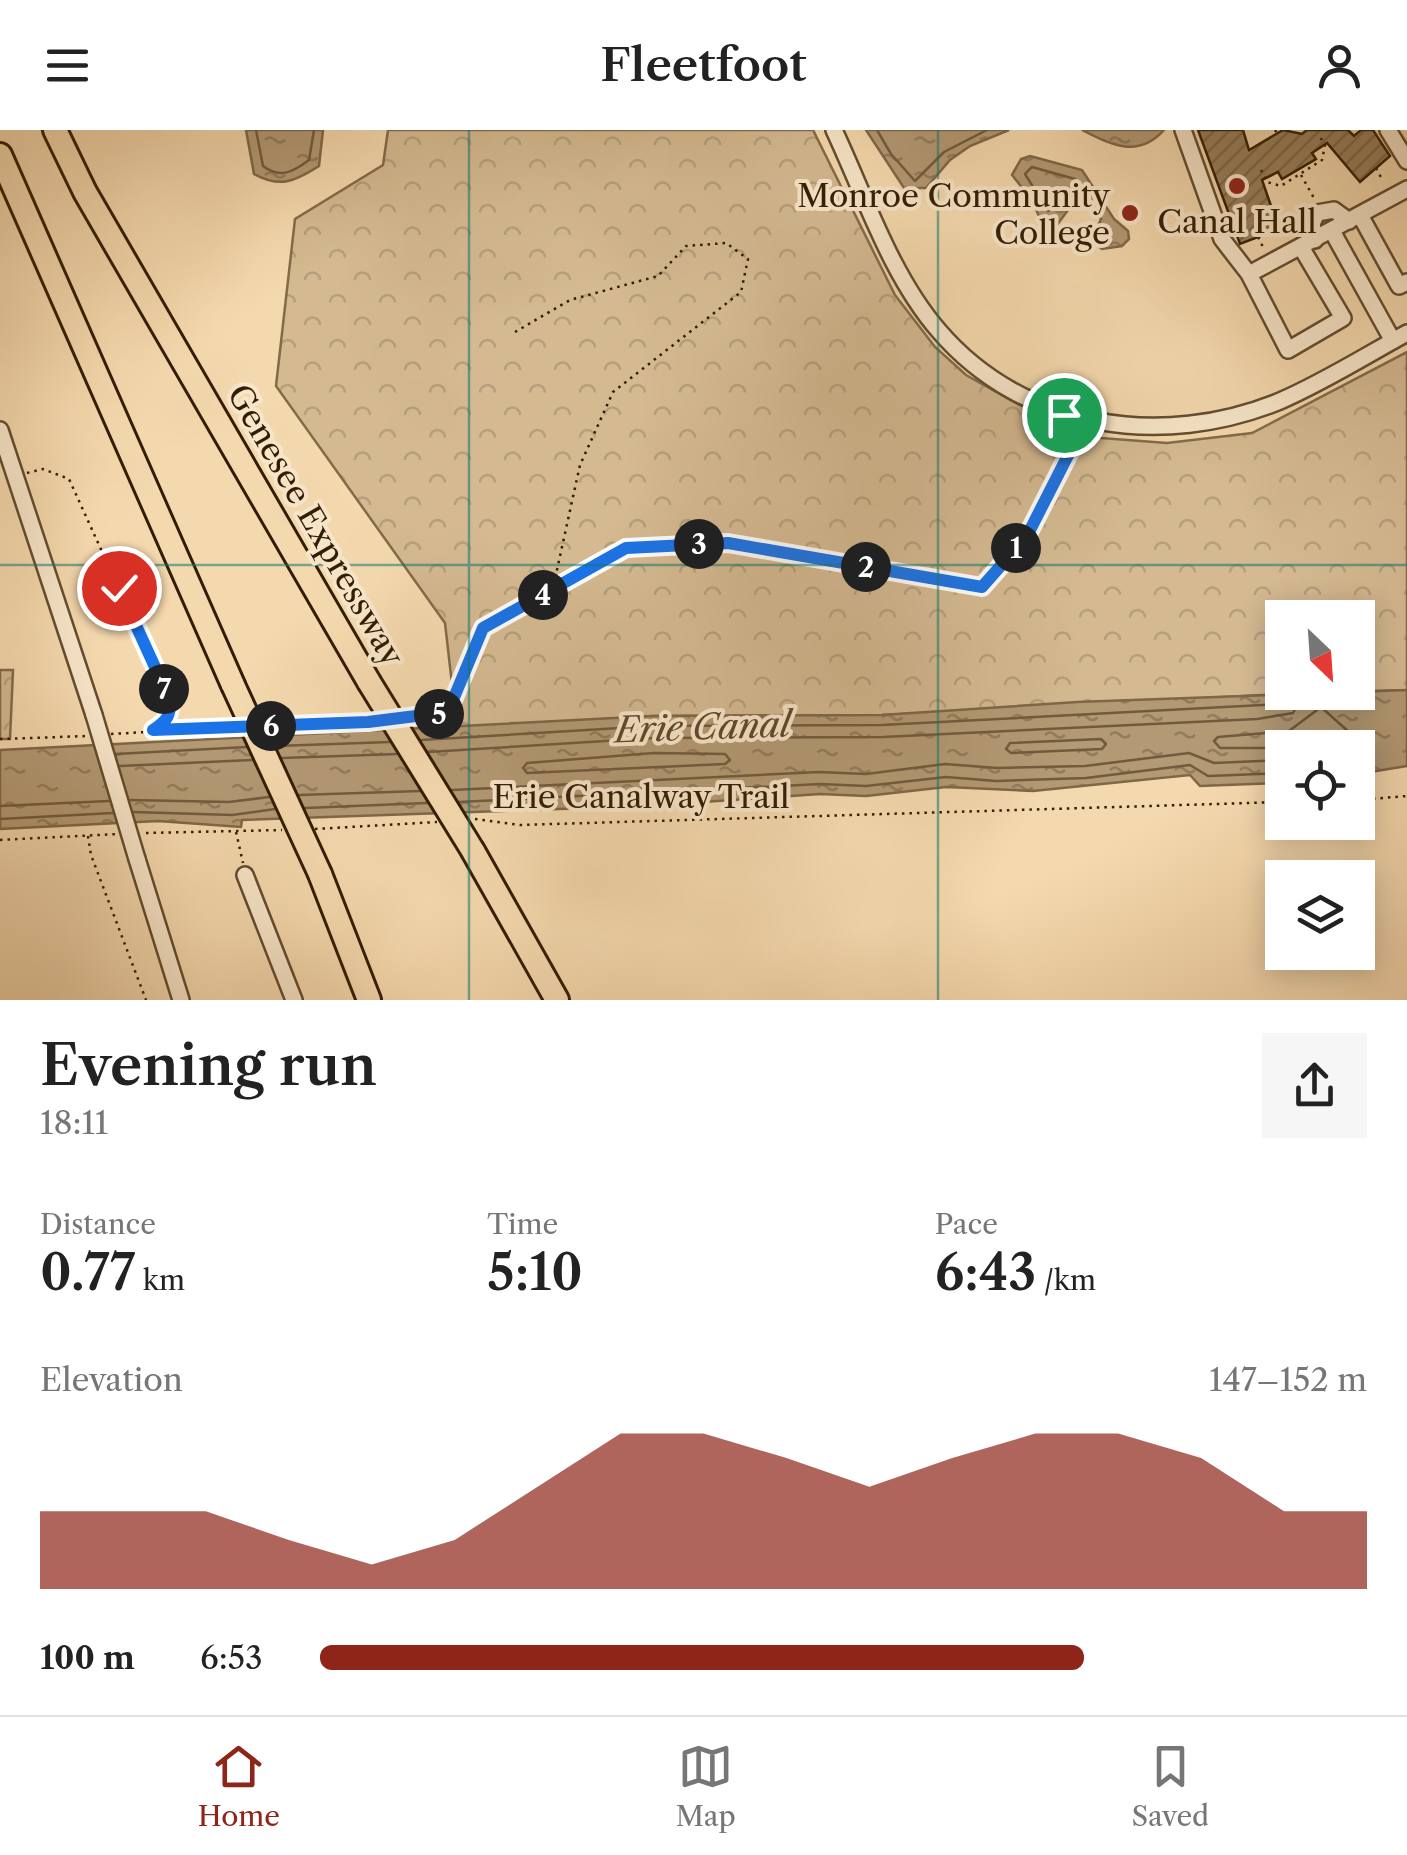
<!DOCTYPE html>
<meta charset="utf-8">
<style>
:root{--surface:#fff;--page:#f6f6f6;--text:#222;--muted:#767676;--line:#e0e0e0;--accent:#8f2418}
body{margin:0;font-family:"Libre Caslon Text",serif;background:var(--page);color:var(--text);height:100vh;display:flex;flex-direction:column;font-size:38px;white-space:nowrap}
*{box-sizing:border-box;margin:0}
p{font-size:32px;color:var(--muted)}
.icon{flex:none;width:55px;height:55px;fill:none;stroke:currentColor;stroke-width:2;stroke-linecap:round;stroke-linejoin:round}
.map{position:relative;height:870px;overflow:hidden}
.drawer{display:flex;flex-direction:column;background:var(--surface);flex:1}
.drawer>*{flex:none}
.needle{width:65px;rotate:155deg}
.controls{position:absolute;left:1265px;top:470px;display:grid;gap:20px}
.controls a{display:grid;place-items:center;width:110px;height:110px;border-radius:0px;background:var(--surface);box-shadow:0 5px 25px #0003;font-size:50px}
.pin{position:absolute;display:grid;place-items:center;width:85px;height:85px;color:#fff;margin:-42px;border:5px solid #fff;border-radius:50%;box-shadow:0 2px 10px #0007}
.km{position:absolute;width:50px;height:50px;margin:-25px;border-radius:50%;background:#222;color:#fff;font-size:28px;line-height:50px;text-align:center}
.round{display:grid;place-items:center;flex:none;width:105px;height:105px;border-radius:0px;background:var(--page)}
.overview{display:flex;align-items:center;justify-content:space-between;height:170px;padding:0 40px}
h1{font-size:55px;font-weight:600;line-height:75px}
.figures{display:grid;grid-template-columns:repeat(3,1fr);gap:15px;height:170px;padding:10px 40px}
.figures div{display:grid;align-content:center}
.figures b{font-size:50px;font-weight:600}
.figures small{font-size:28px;font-weight:400}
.figures p{font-size:28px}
.chart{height:280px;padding:20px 40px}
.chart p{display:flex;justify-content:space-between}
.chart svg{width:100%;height:180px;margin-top:10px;fill:var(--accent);opacity:.7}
ul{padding:0 40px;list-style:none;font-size:32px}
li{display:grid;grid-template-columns:160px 120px 1fr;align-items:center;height:75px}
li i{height:25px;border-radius:12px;background:var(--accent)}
header{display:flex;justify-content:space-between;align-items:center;height:130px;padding:0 40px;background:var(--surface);font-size:45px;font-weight:600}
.tab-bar{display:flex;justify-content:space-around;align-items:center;height:140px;border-top:2px solid var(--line);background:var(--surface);font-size:28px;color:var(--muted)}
.tab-bar a{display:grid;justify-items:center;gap:5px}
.tab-bar .active{color:var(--accent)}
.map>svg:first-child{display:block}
</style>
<header><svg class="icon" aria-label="menu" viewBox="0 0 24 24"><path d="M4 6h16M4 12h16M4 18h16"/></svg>Fleetfoot<svg class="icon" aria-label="person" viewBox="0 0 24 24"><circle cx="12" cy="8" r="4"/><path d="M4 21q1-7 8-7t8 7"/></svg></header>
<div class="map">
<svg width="1407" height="870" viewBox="0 0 1407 870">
<defs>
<pattern id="forest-crowns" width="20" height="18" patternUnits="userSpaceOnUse" patternTransform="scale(2.5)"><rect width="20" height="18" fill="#d4b991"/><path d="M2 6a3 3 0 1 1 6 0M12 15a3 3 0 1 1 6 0" fill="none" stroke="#b69f7b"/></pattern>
<pattern id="water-ripples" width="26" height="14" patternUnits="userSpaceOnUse" patternTransform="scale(2.5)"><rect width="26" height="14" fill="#b39974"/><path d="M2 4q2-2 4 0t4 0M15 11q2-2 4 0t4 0" fill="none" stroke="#927c5d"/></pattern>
<pattern id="building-hatch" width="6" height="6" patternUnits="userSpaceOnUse" patternTransform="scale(2.5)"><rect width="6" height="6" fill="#977f5c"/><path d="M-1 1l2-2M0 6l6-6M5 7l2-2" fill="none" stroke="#7c674a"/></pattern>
</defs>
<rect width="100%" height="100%" fill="#f5d9ae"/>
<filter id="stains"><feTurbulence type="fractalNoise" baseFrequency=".002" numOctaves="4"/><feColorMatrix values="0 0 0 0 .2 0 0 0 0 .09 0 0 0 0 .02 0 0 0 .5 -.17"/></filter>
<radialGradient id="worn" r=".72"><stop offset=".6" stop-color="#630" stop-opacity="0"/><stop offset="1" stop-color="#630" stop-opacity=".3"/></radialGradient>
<!-- forest -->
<path fill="url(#forest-crowns)" stroke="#836b4a" stroke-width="2.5" d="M388 0H813L895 165 935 217 966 245 1018 274 1101 308 1167 313 1252 303 1407 222V560L1309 563 1358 562V488H1282V562L1301 563 882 585 653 586 457 598 445 493 276 256 295 89 383 35Z
M0 540H13L10 609H0Z"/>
<!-- water -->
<path fill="url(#water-ripples)" stroke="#7f6747" stroke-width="2.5" d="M246 0H323L319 36C294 52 280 58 254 44Z
M866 0H1009L970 16 950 30 926 58H904Z
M1082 0H1164C1139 28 1113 16 1082 0Z
M1030 26 1082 40 1114 89 1128 101 1129 109 1122 116 1102 119 1092 111 1101 89 1087 68 1068 80 1057 95 1044 98 1032 70 1012 45 1021 29Z
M1407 560V636L1358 644V618H1282V653L1200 656 1190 645 1033 661 946 657 866 666 820 664 646 676 242 690 241 697 158 691 0 699V620L653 586 882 585 1077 572Z"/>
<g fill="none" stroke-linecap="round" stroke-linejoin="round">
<!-- shore -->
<path stroke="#725b3c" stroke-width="2.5" d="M256 0 263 36C280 49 293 42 309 30L314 0
M877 0 891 24 915 51 944 22 987 0
M1032 37 1075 49 1080 59 1048 81 1025 44Z
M1101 609 1106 614 1102 619 1011 623 1006 619 1010 613Z
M421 610 653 596 882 595 1283 574 1292 562
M276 616 390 612
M1293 618H1220L1214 611 1218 607 1289 601 1321 577 1349 602 1332 618
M428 622 654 608 883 607 1257 589 1293 583 1305 562
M654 623 725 624 730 630 725 634 527 643 523 638 527 633Z
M116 624 247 617
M282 628 397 624
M120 636 252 630
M452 660 819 642 866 644 945 634 997 638 1085 636 1189 623 1214 633 1282 630
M299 665 420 661
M130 670 229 672 269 667
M459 672 820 654 866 656 946 647 996 651 1086 648 1190 635 1208 646 1282 643
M0 676 109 671
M305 678 427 673
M133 682 232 685 275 679
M0 689 113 683"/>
</g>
<!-- building -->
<path fill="url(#building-hatch)" stroke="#321d03" stroke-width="2.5" d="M1198 0H1243L1249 20 1283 0 1302 4 1307 0H1348L1354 6 1361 0H1373L1390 26 1360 52 1327 13 1312 23 1316 29 1282 49 1278 42 1262 50 1279 99 1240 114Z"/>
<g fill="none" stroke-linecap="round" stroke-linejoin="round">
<defs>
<path id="minor" d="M834 0C865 66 891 146 939 201 1024 300 1163 319 1280 271 1324 252 1365 226 1407 203
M1183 0 1222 109 1249 144 1407 59
M1388 0 1407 31
M1360 85 1399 156 1407 152
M1332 101 1393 211
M1315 110 1312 94 1317 83 1334 80 1349 91
M1249 144 1288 220 1343 188 1301 117
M0 300 94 585
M137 729 181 870
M245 745 294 870"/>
<path id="highway" d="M55 0 85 62 369 552
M0 25 233 555
M473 721 557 870
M320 744 369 870"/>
</defs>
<!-- minor casing -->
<use href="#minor" stroke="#634c2e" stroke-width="20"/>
<!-- highway casing -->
<use href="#highway" stroke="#321d03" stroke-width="28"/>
<!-- path -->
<path stroke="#321d03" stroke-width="2.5" stroke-dasharray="2.5 5" stroke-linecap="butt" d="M1275 0 1277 3
M1376 38 1383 51
M1261 40 1267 52 1281 56 1322 30 1325 15 1320 7
M1301 45 1314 68
M1258 107 1263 117
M515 202 570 170 658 146 686 116 726 113 748 129 741 162 613 262 580 335 553 458
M27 343 43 339 69 349 169 569 172 581 157 598
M411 587 448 583 483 498 626 419 728 413 982 457 1027 406 1079 302
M271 596 373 592
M111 604 233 597
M0 609 88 606
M1358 670 1407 666
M475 689 520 695 1282 672
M315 699 437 692
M236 702 243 733
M146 703 282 700
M88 706 91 725 146 870
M0 710 118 704"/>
<!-- minor -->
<use href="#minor" stroke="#f8e6ca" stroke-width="15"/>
<!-- highway -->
<use href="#highway" stroke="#f5d9ae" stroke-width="22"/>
<defs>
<path id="minor-bridge" d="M94 585 137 729"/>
<path id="highway-bridge" d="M369 552 473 721
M233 555 320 744"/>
</defs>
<!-- minor-bridge casing -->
<use href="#minor-bridge" stroke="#634c2e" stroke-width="20" stroke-linecap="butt"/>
<!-- highway-bridge casing -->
<use href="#highway-bridge" stroke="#321d03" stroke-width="28" stroke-linecap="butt"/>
<!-- minor-bridge -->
<use href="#minor-bridge" stroke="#f8e6ca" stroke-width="15"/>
<!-- highway-bridge -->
<use href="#highway-bridge" stroke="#f5d9ae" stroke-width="22"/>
</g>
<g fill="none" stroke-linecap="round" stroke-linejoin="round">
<defs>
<path id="route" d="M119 458 169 568C172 585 167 591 153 600L368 592 448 582 483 498 626 418 728 413 982 457 1027 406 1086 290 1064 285"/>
</defs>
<!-- route casing -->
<use href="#route" stroke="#fff" stroke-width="20"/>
<!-- route -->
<use href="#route" stroke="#1a73e8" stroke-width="12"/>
</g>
<!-- grid -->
<path fill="none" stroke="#0f766e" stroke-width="2.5" stroke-opacity="0.55" d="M469 0V870M938 0V870M0 435H1407"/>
<!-- markers -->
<g fill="#8f2418" stroke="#f8e6ca" stroke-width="4">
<circle cx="1237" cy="56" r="10"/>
<circle cx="1130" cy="83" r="10"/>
</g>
<g text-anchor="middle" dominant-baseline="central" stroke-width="8" stroke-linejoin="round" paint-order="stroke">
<!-- poi labels -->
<g font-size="32" fill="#321d03" stroke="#f8e6ca" text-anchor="end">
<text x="1110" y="65">Monroe Community<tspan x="1110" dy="37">College</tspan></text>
<text x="1237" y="91" text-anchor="middle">Canal Hall</text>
</g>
<!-- street labels -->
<g font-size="32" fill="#321d03" stroke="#f8e6ca">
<text transform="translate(316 395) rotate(60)">Genesee Expressway</text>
<text x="641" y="666">Erie Canalway Trail</text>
</g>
<!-- water labels -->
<g font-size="35" font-style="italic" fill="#5f482b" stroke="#f8e6ca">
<text transform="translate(703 597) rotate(-2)">Erie Canal</text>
</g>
</g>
<rect width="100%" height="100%" filter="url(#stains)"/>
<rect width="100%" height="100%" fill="url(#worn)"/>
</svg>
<div class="controls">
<a><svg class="needle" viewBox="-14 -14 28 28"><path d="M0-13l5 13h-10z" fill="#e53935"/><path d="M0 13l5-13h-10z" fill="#767676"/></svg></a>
<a><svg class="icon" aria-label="locate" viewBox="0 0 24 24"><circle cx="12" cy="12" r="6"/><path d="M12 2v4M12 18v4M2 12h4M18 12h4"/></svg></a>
<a><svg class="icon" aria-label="layers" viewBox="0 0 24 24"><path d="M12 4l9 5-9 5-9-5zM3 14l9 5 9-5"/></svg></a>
</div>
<div class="pin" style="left:1064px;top:285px;background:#1e9e55"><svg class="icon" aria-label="arrive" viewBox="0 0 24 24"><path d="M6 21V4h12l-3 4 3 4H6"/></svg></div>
<div class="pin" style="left:119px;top:458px;background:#d93025"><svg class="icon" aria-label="check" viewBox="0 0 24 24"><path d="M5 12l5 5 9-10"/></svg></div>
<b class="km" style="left:1016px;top:418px">1</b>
<b class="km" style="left:866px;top:437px">2</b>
<b class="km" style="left:699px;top:414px">3</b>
<b class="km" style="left:543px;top:465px">4</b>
<b class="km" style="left:439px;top:584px">5</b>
<b class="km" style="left:271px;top:596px">6</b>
<b class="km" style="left:164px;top:559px">7</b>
</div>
<section class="drawer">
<div class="overview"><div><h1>Evening run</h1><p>18:11</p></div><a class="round"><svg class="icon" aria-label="share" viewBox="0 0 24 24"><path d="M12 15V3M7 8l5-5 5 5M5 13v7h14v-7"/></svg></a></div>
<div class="figures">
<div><p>Distance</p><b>0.77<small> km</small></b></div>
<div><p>Time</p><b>5:10</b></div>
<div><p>Pace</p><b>6:43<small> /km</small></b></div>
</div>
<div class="chart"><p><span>Elevation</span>147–152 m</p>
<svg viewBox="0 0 160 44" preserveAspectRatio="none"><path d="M0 44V25L10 25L20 25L30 32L40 38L50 32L60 19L70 6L80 6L90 12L100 19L110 12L120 6L130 6L140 12L150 25L160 25V44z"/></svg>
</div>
<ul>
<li><b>100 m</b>6:53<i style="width:73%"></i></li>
</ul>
</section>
<nav class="tab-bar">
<a class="active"><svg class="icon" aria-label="home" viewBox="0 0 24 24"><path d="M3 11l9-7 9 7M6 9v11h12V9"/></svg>Home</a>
<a><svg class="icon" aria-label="map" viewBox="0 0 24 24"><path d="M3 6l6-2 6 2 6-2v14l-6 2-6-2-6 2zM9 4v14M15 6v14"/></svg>Map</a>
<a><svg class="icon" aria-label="saved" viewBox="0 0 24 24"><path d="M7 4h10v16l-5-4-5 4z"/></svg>Saved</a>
</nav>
